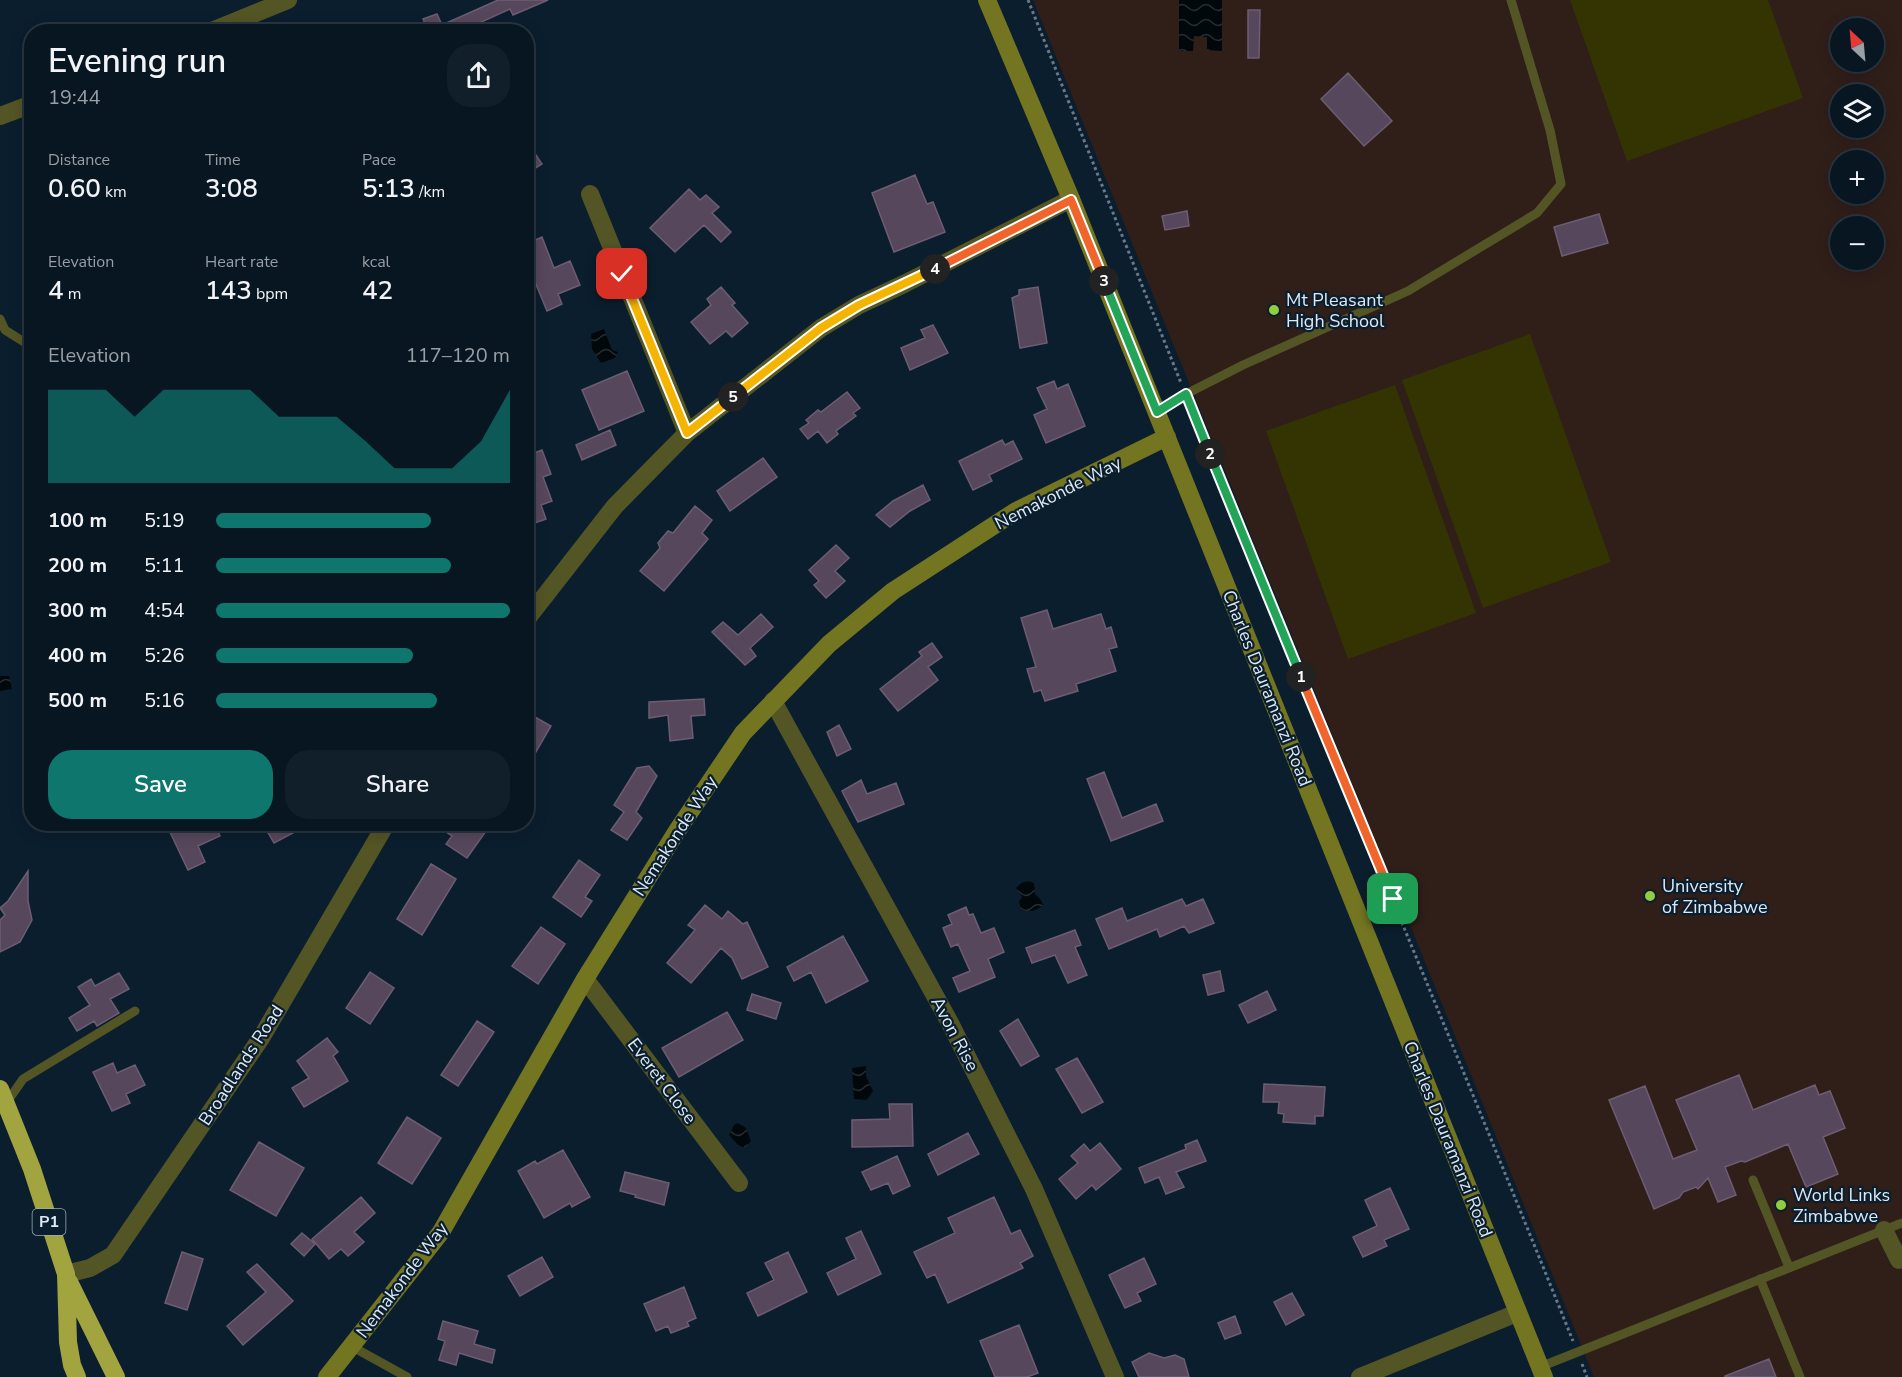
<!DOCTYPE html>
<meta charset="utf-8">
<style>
:root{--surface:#081622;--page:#111f2a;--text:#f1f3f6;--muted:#989fa5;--line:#293540;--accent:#0f766e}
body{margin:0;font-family:"Nunito Sans",sans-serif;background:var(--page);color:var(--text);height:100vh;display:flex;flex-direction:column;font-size:22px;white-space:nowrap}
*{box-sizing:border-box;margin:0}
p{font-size:20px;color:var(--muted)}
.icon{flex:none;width:33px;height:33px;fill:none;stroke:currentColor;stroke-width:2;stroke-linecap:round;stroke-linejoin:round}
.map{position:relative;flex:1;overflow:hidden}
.panel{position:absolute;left:24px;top:24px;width:510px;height:807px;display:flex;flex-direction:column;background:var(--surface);border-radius:24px;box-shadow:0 3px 15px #0003,0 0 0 2px var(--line)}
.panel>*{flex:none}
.needle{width:39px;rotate:334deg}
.tools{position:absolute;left:1830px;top:18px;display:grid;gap:12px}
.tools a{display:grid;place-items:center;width:54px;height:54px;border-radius:50%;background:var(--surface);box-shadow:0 3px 15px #0003,0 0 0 2px var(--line);font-size:30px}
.pin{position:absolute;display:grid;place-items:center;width:51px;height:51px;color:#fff;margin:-26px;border-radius:12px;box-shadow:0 3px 9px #0006}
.km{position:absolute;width:30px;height:30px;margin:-15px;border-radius:50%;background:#222;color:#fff;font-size:16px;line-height:30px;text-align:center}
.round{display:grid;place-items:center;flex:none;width:63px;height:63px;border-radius:24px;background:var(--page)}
.head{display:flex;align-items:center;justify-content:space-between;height:102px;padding:0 24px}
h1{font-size:33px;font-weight:600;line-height:45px}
.figures{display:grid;grid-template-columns:repeat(3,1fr);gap:9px;height:102px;padding:6px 24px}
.figures div{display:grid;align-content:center}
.figures b{font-size:26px;font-weight:600}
.figures small{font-size:16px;font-weight:400}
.figures p{font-size:16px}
.chart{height:168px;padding:12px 24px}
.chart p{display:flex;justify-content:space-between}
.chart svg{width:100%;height:108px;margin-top:6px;fill:var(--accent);opacity:.7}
.primary-button{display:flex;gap:12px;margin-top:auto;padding:12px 24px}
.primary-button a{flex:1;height:69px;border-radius:24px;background:var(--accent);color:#fff;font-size:24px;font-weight:600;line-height:69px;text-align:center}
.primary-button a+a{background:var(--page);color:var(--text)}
ul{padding:0 24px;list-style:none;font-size:20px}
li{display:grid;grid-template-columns:96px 72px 1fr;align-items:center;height:45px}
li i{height:15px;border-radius:8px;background:var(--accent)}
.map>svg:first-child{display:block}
</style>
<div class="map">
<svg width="1902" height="1377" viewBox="0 0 1902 1377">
<defs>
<pattern id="water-waves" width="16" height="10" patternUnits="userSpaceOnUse" patternTransform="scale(1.5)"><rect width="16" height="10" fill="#01080b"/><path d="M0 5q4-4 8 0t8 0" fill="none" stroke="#262c2f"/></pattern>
</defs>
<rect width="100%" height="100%" fill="#0b1e2e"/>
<!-- education -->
<path fill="#301e19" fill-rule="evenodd" d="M1033 0H1902V1377H1594ZM1840 28H1874V62H1840ZM1840 94H1874V128H1840ZM1840 160H1874V194H1840ZM1840 226H1874V260H1840Z"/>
<!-- green -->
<path fill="#343403" d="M1570 0H1768L1803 98 1627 161Z
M1530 334 1611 562 1483 608 1402 380Z
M1395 385 1476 613 1348 659 1266 431Z"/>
<!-- water -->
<path fill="url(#water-waves)" d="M1179 0H1222V51L1207 50V37L1194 36 1193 51H1179Z
M604 329 612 350 618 352 615 358 601 363 592 349 591 334Z
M0 676H9L12 689 0 691Z
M1028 881 1034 883 1035 894 1041 900 1043 905C1035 912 1030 912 1021 910L1019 901 1022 897 1016 888 1021 883Z
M866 1066V1076L873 1091 867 1100 854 1099 852 1068Z
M738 1123 746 1128 751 1141 745 1148 738 1145 729 1135 734 1125Z"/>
<!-- building -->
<path fill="#57475c" stroke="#6d5c72" stroke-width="1.5" d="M498 0H548L513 15 510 9 477 24 480 32H426L428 31 423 19 437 14 442 25Z
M1248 10H1260L1259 58H1248Z
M1348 73 1392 121 1364 146 1321 99Z
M526 140 542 164 526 174Z
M915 175 927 204 933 202 945 232 894 252 872 193Z
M689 189 700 200 706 195 719 207 712 213 731 232 721 242 704 225 675 252 650 228Z
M1187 211 1189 226 1165 230 1162 216Z
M1599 214 1608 243 1562 256 1554 227Z
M542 237 554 268 570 261 580 285 558 294 562 304 547 311 526 260V244Z
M721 287 735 303 732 305 748 323 732 337 726 331 710 344 691 322 711 305 707 299Z
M1038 287 1047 343 1020 348 1012 298 1019 295V290Z
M933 325 948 353 910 370 901 348 925 338 921 330Z
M627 371 644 411 599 430 582 390Z
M1054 381 1057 389 1068 384 1085 426 1046 443 1034 415 1047 409 1037 388Z
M847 392 860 408 853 413 856 416 836 431 838 434 827 443 818 431 808 439 800 429 809 423 806 420 818 410 821 412Z
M610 430 616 445 582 460 576 445Z
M1002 440 1005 445 1013 441 1022 459 989 475 992 481 973 490 959 461Z
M542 450 551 474 543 477 552 501 541 505 546 519 526 526V456Z
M763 458 777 477 730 511 717 491Z
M923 485 930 500 910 511 890 527 876 515 893 501Z
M695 506 712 520 702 533 708 539 664 591 640 571 660 548 658 543 668 531 673 533Z
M836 545 849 558 835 571 845 581 826 598 814 585 819 581 809 570Z
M1047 610 1053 629 1101 614 1106 629 1111 627 1117 647 1109 649 1116 671 1076 684 1078 691 1045 701 1041 690 1034 692 1027 669 1036 667 1021 618Z
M761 614 773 627 750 648 756 656 745 665 712 632 723 622 738 635Z
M932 643 942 657 928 667 938 680 898 711 880 689 922 656 919 652Z
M704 699 705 715 691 716 693 738 670 741 668 715 649 718V702Z
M526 712 551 726 526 769Z
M839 725 851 749 837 756 827 732Z
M649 766 657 776 636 812 642 818 627 840 611 830 624 812 614 805 637 768Z
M1104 772 1122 818 1156 804 1163 821 1111 841 1087 779Z
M861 780 867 794 896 783 904 804 858 822 842 791Z
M178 824H214L220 836 198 846 205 862 188 870 168 828Z
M263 824H287L293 833 274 843Z
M451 824H491L467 858 446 844 452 836 446 832Z
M579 860 600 875 585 897 592 901 581 917 553 897Z
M431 864 456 879 422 935 397 919Z
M28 871V901L32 920 20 942 0 952V920L5 915 0 908 8 901Z
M1182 899 1186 906 1203 899 1214 923 1189 933 1184 926 1160 937 1157 929 1109 949 1096 919 1122 908 1127 921Z
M705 905 722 919 728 911 743 924 747 922 768 967 742 979 732 958 721 948 691 983 667 963 695 930 688 925Z
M966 907 969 915 973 914 981 933 994 928 1004 952 988 959 995 977 959 992 953 978 970 971 958 944 951 947 943 928 952 924 948 915Z
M541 927 565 944 538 984 512 966Z
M1075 930 1081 945 1075 947 1087 975 1068 983 1055 955 1032 963 1026 948Z
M843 936 868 981 826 1003 811 972 794 981 787 967Z
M1220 971 1224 991 1208 995 1203 975Z
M370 972 394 988 370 1024 346 1008Z
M119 973 129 989 110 999 119 1013 97 1026 94 1021 77 1031 69 1018 90 1005 78 987 91 979 95 986Z
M1267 991 1276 1010 1248 1023 1239 1005Z
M752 994 781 1003 776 1019 747 1010Z
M727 1012 743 1040 679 1077 662 1048Z
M1018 1019 1039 1056 1021 1066 1000 1031Z
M477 1021 494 1032 458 1086 441 1075Z
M327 1038 338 1052 333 1056 348 1081 304 1107 292 1088 309 1078 297 1061Z
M1077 1058 1103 1102 1082 1113 1056 1069Z
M113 1063 117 1073 135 1065 145 1085 126 1094 130 1103 112 1111 93 1072Z
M1739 1075 1753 1110 1815 1085 1819 1095 1830 1091 1845 1128 1823 1137 1838 1174 1806 1187 1788 1144 1745 1162 1741 1161 1725 1167 1736 1195 1718 1202 1708 1178 1698 1189 1696 1187 1683 1192 1679 1198 1654 1209 1609 1100 1645 1086 1673 1159 1697 1150 1676 1100Z
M1264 1084 1325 1087 1323 1116H1315V1124L1283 1122 1284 1114 1278 1113 1279 1102H1263Z
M889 1104H912L913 1146 852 1147V1120L890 1119Z
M407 1117 441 1138 412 1184 378 1163Z
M968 1133 979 1154 938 1175 928 1154Z
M1197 1140 1206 1161 1176 1172 1184 1187 1166 1194 1159 1177 1145 1183 1139 1168 1186 1149 1185 1145Z
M259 1142 304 1168 276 1216 230 1190Z
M1100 1143 1121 1169 1096 1190 1092 1185 1076 1199 1059 1179 1078 1163 1071 1156 1084 1144 1090 1151Z
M563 1150 590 1197 572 1207 570 1203 544 1218 518 1171 535 1161 537 1164Z
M897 1156 910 1186 893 1194 888 1183 871 1190 862 1172Z
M625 1172 669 1183 664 1205 635 1197 636 1195 620 1191Z
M1390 1188 1409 1229 1384 1240 1387 1246 1363 1257 1353 1237 1377 1226 1365 1200Z
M361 1197 375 1213 354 1232 364 1242 348 1256 341 1249 329 1259 312 1239Z
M994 1197 1011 1234 1020 1230 1033 1256 1020 1263 1023 1268 948 1303 935 1274 927 1278 914 1252 955 1233 948 1218Z
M861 1231 881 1274 838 1295 827 1273 856 1259 846 1238Z
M302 1233 315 1244 304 1256 291 1244Z
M182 1252 203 1259 187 1310 165 1303Z
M788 1252 807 1292 758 1316 747 1293 774 1280 765 1263Z
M542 1257 553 1277 520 1296 508 1276Z
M1144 1258 1156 1284 1137 1293 1141 1301 1125 1308 1109 1275Z
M257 1264 293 1301 243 1345 227 1326 266 1292 247 1272Z
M684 1287 696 1318 687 1322 689 1326 671 1333 668 1326 656 1331 644 1304Z
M1292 1293 1304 1315 1286 1325 1274 1302Z
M1235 1316 1241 1333 1225 1339 1218 1323Z
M443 1321 478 1331 474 1344 495 1350 492 1363 459 1353 456 1365 439 1360 445 1341 438 1339Z
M1019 1325 1038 1373 1027 1377H995L980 1341Z
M1149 1353 1164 1358 1175 1355 1184 1359 1189 1377H1139L1132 1362Z
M1769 1359 1776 1377H1725V1376Z"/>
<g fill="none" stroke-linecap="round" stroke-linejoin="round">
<!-- path -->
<path stroke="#697987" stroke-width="3" stroke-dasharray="3 3" stroke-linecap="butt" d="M1028 0 1181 383
M1190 406C1316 718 1447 1028 1573 1341
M1582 1364 1587 1377"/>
<!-- lane -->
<path stroke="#545525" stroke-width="9" d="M0 319 5 330 24 342
M1157 412 1186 394 1243 365 1408 291 1537 213 1561 184 1550 130 1511 0
M7 1102 23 1079 135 1011
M1753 1180 1789 1267
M1760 1279 1800 1377
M351 1346 407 1377
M1540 1367 1902 1223"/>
<!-- street -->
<path stroke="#545525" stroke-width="18" d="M209 32 288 0
M0 116 32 104
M590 194 687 433
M526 620 615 506 687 433 821 328 859 305 904 284 1071 199
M773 701 950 1023 1034 1189 1115 1377
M585 979 739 1183
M1884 1230 1899 1260 1902 1259
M66 1274 90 1268 113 1255 261 1038 386 824
M1360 1377 1517 1313"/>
<!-- secondary -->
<path stroke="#747521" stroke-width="18" d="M987 0 1071 199 1544 1377
M327 1377 441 1232 585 979 677 831 743 733 829 644 893 591 1016 511 1167 437"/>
<!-- highway -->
<path stroke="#a2a43f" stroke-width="18" d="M0 1089 32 1169 66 1274 68 1342 72 1365 77 1377
M69 1282 116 1377"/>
</g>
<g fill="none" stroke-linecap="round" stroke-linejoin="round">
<defs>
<path id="split-1" d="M1301 677 1393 899"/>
<path id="split-2" d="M1210 454 1301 677"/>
<path id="split-3" d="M1104 281 1157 412 1186 394 1210 454"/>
<path id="split-4" d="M935 269 1071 200 1104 281"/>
<path id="split-5" d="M733 397 821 328 859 305 935 269"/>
<path id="split-6" d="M622 274 687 433 733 397"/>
</defs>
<!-- split-1 casing -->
<use href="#split-1" stroke="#fff" stroke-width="12"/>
<!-- split-2 casing -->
<use href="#split-2" stroke="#fff" stroke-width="12"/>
<!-- split-3 casing -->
<use href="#split-3" stroke="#fff" stroke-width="12"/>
<!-- split-4 casing -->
<use href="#split-4" stroke="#fff" stroke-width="12"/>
<!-- split-5 casing -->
<use href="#split-5" stroke="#fff" stroke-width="12"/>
<!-- split-6 casing -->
<use href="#split-6" stroke="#fff" stroke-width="12"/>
<!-- split-1 -->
<use href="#split-1" stroke="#f0652b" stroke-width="8"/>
<!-- split-2 -->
<use href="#split-2" stroke="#22a559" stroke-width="8"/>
<!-- split-3 -->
<use href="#split-3" stroke="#22a559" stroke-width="8"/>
<!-- split-4 -->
<use href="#split-4" stroke="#f0652b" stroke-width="8"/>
<!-- split-5 -->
<use href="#split-5" stroke="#f5b400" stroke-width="8"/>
<!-- split-6 -->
<use href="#split-6" stroke="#f5b400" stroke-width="8"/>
</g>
<!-- markers -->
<g fill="#92cd3f" stroke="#0b1e2e" stroke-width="2">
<circle cx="1274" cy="310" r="6"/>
<circle cx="1650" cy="896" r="6"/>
<circle cx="1781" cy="1205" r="6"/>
</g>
<g text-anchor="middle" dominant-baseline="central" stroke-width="4.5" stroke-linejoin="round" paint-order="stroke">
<!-- shield labels -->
<rect fill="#0b1e2e" stroke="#9eacb9" stroke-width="1.5" x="32.5" y="1209" width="33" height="26" rx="4.5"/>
<g font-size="16" font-weight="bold" fill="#dde9f4">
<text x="49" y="1222">P1</text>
</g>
<!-- poi labels -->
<g font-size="18" fill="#dde9f4" stroke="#0b1e2e" text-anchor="start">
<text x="1286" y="300">Mt Pleasant<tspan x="1286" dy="21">High School</tspan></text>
<text x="1662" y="886">University<tspan x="1662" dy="21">of Zimbabwe</tspan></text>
<text x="1793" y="1195">World Links<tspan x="1793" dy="21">Zimbabwe</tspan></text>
</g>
<!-- street labels -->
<g font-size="18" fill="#dde9f4" stroke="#0b1e2e">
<text transform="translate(1058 493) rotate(-27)">Nemakonde Way</text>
<text transform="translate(1267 688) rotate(68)">Charles Dauramanzi Road</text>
<text transform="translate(675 836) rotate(-57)">Nemakonde Way</text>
<text transform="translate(955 1034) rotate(62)">Avon Rise</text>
<text transform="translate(241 1065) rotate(-57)">Broadlands Road</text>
<text transform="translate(662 1081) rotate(53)">Everet Close</text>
<text transform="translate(1448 1139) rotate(68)">Charles Dauramanzi Road</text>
<text transform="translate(402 1280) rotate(-53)">Nemakonde Way</text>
</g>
</g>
</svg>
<div class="tools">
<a><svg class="needle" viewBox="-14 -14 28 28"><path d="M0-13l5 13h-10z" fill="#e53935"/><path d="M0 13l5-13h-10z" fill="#989fa5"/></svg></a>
<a><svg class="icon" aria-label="layers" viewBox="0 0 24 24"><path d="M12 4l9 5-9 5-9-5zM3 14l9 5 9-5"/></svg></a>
<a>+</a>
<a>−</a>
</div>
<div class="pin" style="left:1393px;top:899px;background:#1e9e55"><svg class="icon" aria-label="arrive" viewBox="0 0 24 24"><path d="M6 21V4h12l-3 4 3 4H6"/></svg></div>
<div class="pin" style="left:622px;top:274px;background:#d93025"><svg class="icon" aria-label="check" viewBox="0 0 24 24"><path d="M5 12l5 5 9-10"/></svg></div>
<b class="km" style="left:1301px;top:677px">1</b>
<b class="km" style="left:1210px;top:454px">2</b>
<b class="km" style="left:1104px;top:281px">3</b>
<b class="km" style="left:935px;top:269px">4</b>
<b class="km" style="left:733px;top:397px">5</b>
<section class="panel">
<div class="head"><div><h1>Evening run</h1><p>19:44</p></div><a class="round"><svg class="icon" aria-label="share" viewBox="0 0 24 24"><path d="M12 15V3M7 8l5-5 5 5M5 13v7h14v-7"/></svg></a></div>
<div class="figures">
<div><p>Distance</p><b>0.60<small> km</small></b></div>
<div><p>Time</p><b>3:08</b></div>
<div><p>Pace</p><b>5:13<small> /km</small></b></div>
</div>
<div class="figures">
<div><p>Elevation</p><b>4<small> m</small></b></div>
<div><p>Heart rate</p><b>143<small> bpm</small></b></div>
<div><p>kcal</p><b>42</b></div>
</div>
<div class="chart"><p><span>Elevation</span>117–120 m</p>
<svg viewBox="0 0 160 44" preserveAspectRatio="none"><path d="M0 44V6L10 6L20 6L30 17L40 6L50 6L60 6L70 6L80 17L90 17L100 17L110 27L120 38L130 38L140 38L150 27L160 6V44z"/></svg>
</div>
<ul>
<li><b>100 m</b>5:19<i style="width:73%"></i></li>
<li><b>200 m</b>5:11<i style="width:80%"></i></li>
<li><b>300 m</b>4:54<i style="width:100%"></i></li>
<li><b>400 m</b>5:26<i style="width:67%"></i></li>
<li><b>500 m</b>5:16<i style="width:75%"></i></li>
</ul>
<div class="primary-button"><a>Save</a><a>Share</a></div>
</section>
</div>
